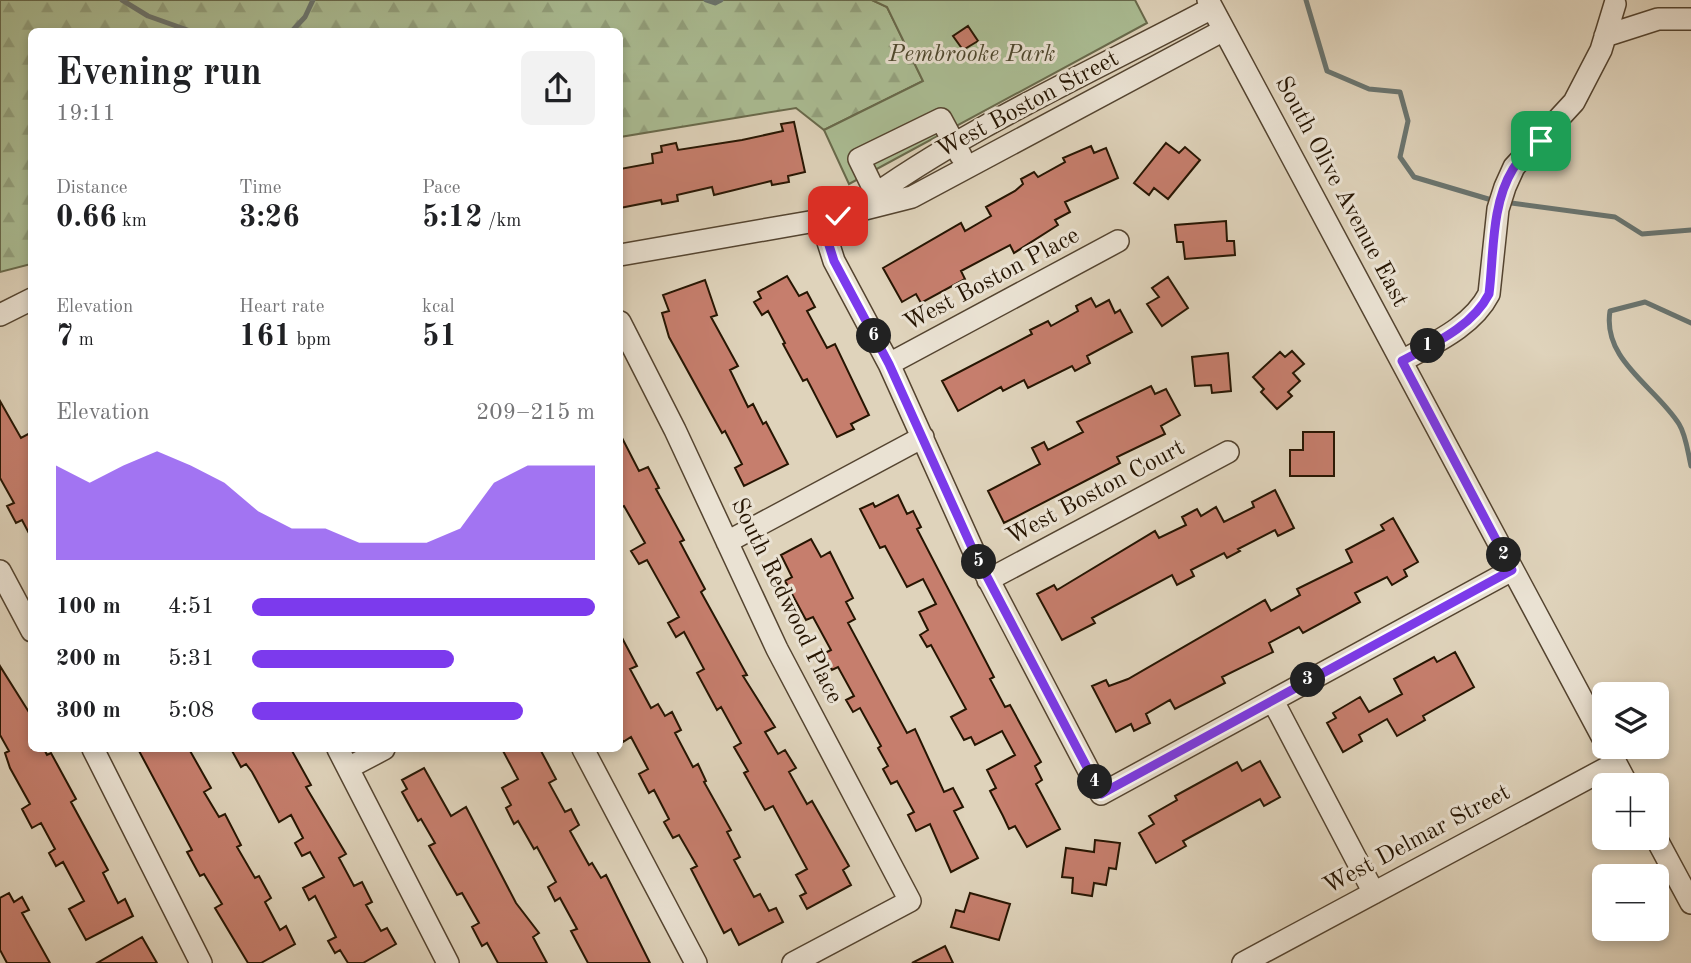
<!DOCTYPE html>
<meta charset="utf-8">
<style>
:root{--surface:#fff;--page:#f2f2f2;--text:#202124;--muted:#757577;--accent:#7c3aed}
body{margin:0;font-family:"Old Standard TT",serif;background:var(--page);color:var(--text);height:100vh;display:flex;flex-direction:column;font-size:26px;white-space:nowrap}
*{box-sizing:border-box;margin:0}
p{font-size:23px;color:var(--muted)}
.icon{flex:none;width:38px;height:38px;fill:none;stroke:currentColor;stroke-width:2;stroke-linecap:round;stroke-linejoin:round}
.map{position:relative;flex:1;overflow:hidden}
.sheet{position:absolute;left:28px;top:28px;width:595px;height:724px;display:flex;flex-direction:column;background:var(--surface);border-radius:10px;box-shadow:0 4px 10px #0003}
.sheet>*{flex:none}
.fabs{position:absolute;left:1592px;top:682px;display:grid;gap:14px}
.fabs a{display:grid;place-items:center;width:77px;height:77px;border-radius:10px;background:var(--surface);box-shadow:0 4px 10px #0003;font-size:35px}
.pin{position:absolute;display:grid;place-items:center;width:60px;height:60px;color:#fff;margin:-30px;border-radius:14px;box-shadow:0 4px 10px #0006}
.km{position:absolute;width:35px;height:35px;margin:-18px;border-radius:50%;background:#222;color:#fff;font-size:19px;line-height:35px;text-align:center}
.round{display:grid;place-items:center;flex:none;width:74px;height:74px;border-radius:10px;background:var(--page)}
.headline{display:flex;align-items:center;justify-content:space-between;height:119px;padding:0 28px}
h1{font-size:38px;font-weight:800;line-height:52px}
.metrics{display:grid;grid-template-columns:repeat(3,1fr);gap:10px;height:119px;padding:7px 28px}
.metrics div{display:grid;align-content:center}
.metrics b{font-size:30px;font-weight:800}
.metrics small{font-size:19px;font-weight:400}
.metrics p{font-size:19px}
.chart{height:196px;padding:14px 28px}
.chart p{display:flex;justify-content:space-between}
.chart svg{width:100%;height:126px;margin-top:7px;fill:var(--accent);opacity:.7}
ul{padding:0 28px;list-style:none;font-size:23px}
li{display:grid;grid-template-columns:112px 84px 1fr;align-items:center;height:52px}
li i{height:18px;border-radius:9px;background:var(--accent)}
.map>svg:first-child{display:block}
</style>
<div class="map">
<svg width="1691" height="963" viewBox="0 0 1691 963">
<defs>
<pattern id="forest-firs" width="22" height="20" patternUnits="userSpaceOnUse" patternTransform="scale(1.75)"><rect width="22" height="20" fill="#abbe95"/><path d="M5 1l3.5 6h-7zM16 11l3.5 6h-7z" fill="#93a27f"/></pattern>
</defs>
<rect width="100%" height="100%" fill="#dfd3bb"/>
<filter id="stains"><feTurbulence type="fractalNoise" baseFrequency=".00286" numOctaves="4"/><feColorMatrix values="0 0 0 0 .2 0 0 0 0 .09 0 0 0 0 .02 0 0 0 .5 -.17"/></filter>
<radialGradient id="worn" r=".72"><stop offset=".6" stop-color="#630" stop-opacity="0"/><stop offset="1" stop-color="#630" stop-opacity=".3"/></radialGradient>
<!-- forest -->
<path fill="url(#forest-firs)" stroke="#686a4c" stroke-width="2" d="M0 0H872L887 7 923 81 824 130 796 108 620 137V32H32L31 264 0 272Z"/>
<!-- park -->
<path fill="#abbe95" stroke="#686a4c" stroke-width="2" d="M872 0H1135L1147 23 849 184 824 130 923 81 887 7Z"/>
<g fill="none" stroke-linecap="round" stroke-linejoin="round">
<!-- stream -->
<path stroke="#6a7570" stroke-width="5" d="M122 0 148 16 193 32
M706 0 715 3 721 0
M1306 0 1327 71 1369 89 1400 92 1408 121 1400 157 1414 177 1495 201
M291 32 305 17 313 0
M1504 202 1615 217 1642 234 1691 230
M1691 323 1645 302 1610 311C1602 360 1656 387 1679 424 1686 435 1688 453 1691 466"/>
</g>
<!-- building -->
<path fill="#c67e6d" stroke="#261502" stroke-width="2" d="M968 26 978 41 963 50 953 36Z
M794 122 805 172 788 176 789 182 772 185 771 181 714 195 712 187 677 195 678 201 662 204 661 200 620 208V169L653 163 652 154 662 152 661 146 676 143 678 150 742 140 783 131 781 124Z
M1166 143 1179 153 1185 147 1200 160 1168 199 1154 188 1149 195 1134 183Z
M1091 146 1094 153 1106 148 1118 178 1065 202 1070 212 1055 220 1058 225 1014 253 1010 245 961 271 965 279 921 303 916 294 902 302 883 268 961 223 965 231 991 216 986 207 1015 191 1023 184 1021 179 1034 172 1038 177 1065 162 1063 158Z
M1226 221 1227 241H1234L1235 255 1185 259 1183 242H1177L1175 225Z
M787 276 799 296 807 292 815 307 807 311 827 348 835 344 869 415 851 424 854 429 837 437 807 379 803 381 783 344 785 343 768 311 762 315 754 302 761 298 758 292Z
M1168 277 1188 308 1162 326 1147 304 1159 297 1152 288Z
M705 280 717 315 711 317 738 366 730 370 748 407 753 404 763 424 766 422 788 464 744 486 735 468 742 464 725 431 722 433 669 337 662 313 669 311 663 295Z
M1091 298 1096 307 1109 300 1115 313 1120 310 1132 332 1087 356 1090 363 1075 371 1072 366 1028 388 1024 380 1003 391 1001 387 958 411 942 381 1032 334 1030 330 1048 321 1051 326 1078 311 1076 306Z
M1292 351 1304 364 1293 373 1300 381 1288 392 1292 396 1277 409 1261 392 1264 389 1253 377 1280 352 1285 357Z
M1228 353 1231 391 1212 393 1211 385 1195 386 1192 357Z
M1151 386 1155 394 1166 389 1180 415 1161 426 1165 434 1117 457 1120 463 1004 523 988 491 1040 464 1032 448 1044 442 1048 450 1083 432 1077 422Z
M0 401 21 438 32 432V539L22 520 16 523 7 506 14 503 0 478Z
M1303 432H1334V476H1290V450H1303Z
M620 434 639 471 648 467 659 488 656 489 684 540 680 542 705 589 701 592 747 675 743 676 775 727 765 732 778 754 785 750 796 768 789 772 807 804 812 801 849 866 843 870 851 885 807 909 800 896 806 893 796 875 807 869 773 806 765 810 744 773 748 771 734 747 741 743 721 707 717 710 697 673 704 669 684 632 676 637 668 623 679 617 647 560 639 564 631 551 645 543 624 506 620 508Z
M1275 490 1294 528 1278 536 1275 530 1238 549 1240 551 1227 558 1224 553 1191 570 1194 576 1177 585 1172 575 1092 618 1095 623 1062 640 1037 594 1054 585 1057 590 1155 531 1159 538 1186 525 1182 517 1197 509 1201 516 1216 507 1224 522 1254 507 1252 502Z
M898 495 907 514 913 511 921 527 917 529 994 677 990 679 1005 707 1010 705 1041 762 1035 766 1042 780 1036 784 1060 829 1027 847 1015 826 1009 829 1003 816 990 791 996 788 987 770 1015 755 1002 731 975 745 971 737 964 740 951 717 966 709 931 645 927 647 920 635 928 630 919 612 936 604 923 579 907 587 885 546 880 548 860 509 873 503 875 507Z
M1393 518 1418 562 1404 570 1407 576 1392 585 1387 577 1355 593 1360 602 1303 633 1299 627 1269 643 1273 652 1222 677 1225 683 1175 709 1170 700 1146 714 1150 723 1134 731 1131 724 1116 732 1092 686 1106 680 1109 686 1128 679 1265 600 1271 611 1300 595 1297 589 1352 562 1346 550 1384 530 1381 525Z
M811 539 821 557 830 552 853 598 846 602 855 619 848 623 907 733 915 729 944 792 953 788 963 807 954 811 978 858 951 872 930 824 916 831 908 815 914 812 897 781 891 784 883 769 888 766 878 748 881 746 860 708 853 712 846 700 854 696 838 667 832 670 823 654 831 650 813 617 806 620 785 581 792 577 781 555Z
M620 634 637 666 630 669 651 708 658 704 665 716 672 712 681 730 675 733 693 767 698 764 706 781 704 782 731 830 727 832 740 857 734 860 754 897 760 894 769 911 776 908 783 922 739 945 731 929 724 933 691 869 697 866 679 835 673 838 664 822 669 819 654 790 649 793 639 774 648 769 631 737 623 742 620 735Z
M1455 652 1474 687 1423 716 1425 720 1397 736 1387 719 1359 735 1362 741 1343 752 1327 723 1336 718 1333 713 1360 697 1369 712 1402 694 1394 679 1434 657 1437 662Z
M0 666 32 717V749H44L47 755 51 753 76 799 71 802 108 870 103 873 118 903 125 899 133 916 86 940 69 909 84 901 63 862 56 866 49 853 55 849 41 823 32 828 22 809 30 804 10 768 5 753 9 751 0 735Z
M138 749H189L211 788 204 792 219 817 225 814 241 845 237 847 255 878 259 876 271 898 265 902 280 930 286 926 295 944 261 963H248L215 908 222 904 204 874 200 876 187 852 192 850Z
M231 749H291L311 785 306 787 346 854 339 858 354 886 362 882 372 902 366 905 381 931 387 928 396 944 363 963H348L340 950 335 953 328 941 336 937 315 896 309 900 303 888 324 877 310 852 302 856 295 843 303 838 291 815 279 822 252 772 246 764 241 767Z
M502 749H540L556 779 549 783 565 812 571 809 579 825 570 831 589 865 592 863 601 878 606 875 650 963H588L571 931 577 929 560 898 555 901 548 887 556 882 537 847 534 849 518 821 514 824 506 808 511 805 502 788 518 779Z
M1260 761 1280 797 1264 806 1260 799 1183 841 1186 846 1156 863 1139 833 1154 824 1149 816 1177 800 1175 796 1237 762 1242 771Z
M424 768 451 816 466 807 516 903 539 933 533 937 547 963H498L487 943 482 946 472 927 479 923 462 893 457 895 429 846 435 843 421 819 418 821 402 792 407 789 402 780Z
M1095 840 1120 843 1116 869 1109 868 1106 885 1094 883 1092 896 1072 893 1073 878 1062 877 1066 848 1094 852Z
M9 893 14 902 22 897 29 910 22 913 50 963H7L0 950V898Z
M970 893 1010 904 999 940 951 927 956 910 964 912Z
M142 937 157 963H97Z
M945 946 953 963H912Z"/>
<g fill="none" stroke-linecap="round" stroke-linejoin="round">
<defs>
<path id="minor" d="M1208 0 1605 742
M1605 36 1658 19H1691
M881 204 859 159 941 119 961 156
M859 206C965 128 1096 70 1212 8
M821 220 834 261 889 364 973 550 1101 794 1512 570
M620 255 821 220 912 197 1224 30
M0 315 32 299
M620 322 675 430 777 649 910 901 793 963
M1402 361C1432 344 1472 327 1489 294L1498 209 1505 187 1514 167 1574 102 1601 50 1615 4
M889 364 1118 241
M727 542 923 437
M0 571 32 631
M988 580 1228 452
M1273 701 1374 893
M93 749 201 963
M338 749 448 963
M583 749 696 963
M1610 752 1628 786
M348 768 384 749
M1656 838 1691 903
M1243 963 1616 763"/>
</defs>
<!-- minor casing -->
<use href="#minor" stroke="#544430" stroke-width="24"/>
<!-- minor -->
<use href="#minor" stroke="#eae2d3" stroke-width="21"/>
</g>
<g fill="none" stroke-linecap="round" stroke-linejoin="round">
<defs>
<path id="route" d="M838 216 821 220 834 261 889 364 973 550 1101 794 1512 570 1402 361C1433 344 1472 327 1489 294 1494 253 1491 205 1513 169 1519 159 1532 150 1541 141"/>
</defs>
<!-- route casing -->
<use href="#route" stroke="#fff" stroke-width="14"/>
<!-- route -->
<use href="#route" stroke="#7c3aed" stroke-width="9"/>
</g>
<g text-anchor="middle" dominant-baseline="central" stroke-width="6" stroke-linejoin="round" paint-order="stroke">
<!-- park labels -->
<g font-size="24" font-style="italic" fill="#4e482e" stroke="#eae2d3">
<text x="972" y="55">Pembrooke Park</text>
</g>
<!-- street labels -->
<g font-size="24" fill="#261502" stroke="#eae2d3">
<text transform="translate(1028 105) rotate(-28)">West Boston Street</text>
<text transform="translate(1341 192) rotate(62)">South Olive Avenue East</text>
<text transform="translate(992 280) rotate(-28)">West Boston Place</text>
<text transform="translate(1096 493) rotate(-28)">West Boston Court</text>
<text transform="translate(786 601) rotate(64)">South Redwood Place</text>
<text transform="translate(1417 840) rotate(-28)">West Delmar Street</text>
</g>
</g>
<rect width="100%" height="100%" filter="url(#stains)"/>
<rect width="100%" height="100%" fill="url(#worn)"/>
</svg>
<div class="fabs">
<a><svg class="icon" aria-label="layers" viewBox="0 0 24 24"><path d="M12 4l9 5-9 5-9-5zM3 14l9 5 9-5"/></svg></a>
<a>+</a>
<a>−</a>
</div>
<div class="pin" style="left:1541px;top:141px;background:#1e9e55"><svg class="icon" aria-label="arrive" viewBox="0 0 24 24"><path d="M6 21V4h12l-3 4 3 4H6"/></svg></div>
<div class="pin" style="left:838px;top:216px;background:#d93025"><svg class="icon" aria-label="check" viewBox="0 0 24 24"><path d="M5 12l5 5 9-10"/></svg></div>
<b class="km" style="left:1428px;top:346px">1</b>
<b class="km" style="left:1504px;top:555px">2</b>
<b class="km" style="left:1308px;top:680px">3</b>
<b class="km" style="left:1095px;top:782px">4</b>
<b class="km" style="left:979px;top:562px">5</b>
<b class="km" style="left:874px;top:336px">6</b>
<section class="sheet">
<div class="headline"><div><h1>Evening run</h1><p>19:11</p></div><a class="round"><svg class="icon" aria-label="share" viewBox="0 0 24 24"><path d="M12 15V3M7 8l5-5 5 5M5 13v7h14v-7"/></svg></a></div>
<div class="metrics">
<div><p>Distance</p><b>0.66<small> km</small></b></div>
<div><p>Time</p><b>3:26</b></div>
<div><p>Pace</p><b>5:12<small> /km</small></b></div>
</div>
<div class="metrics">
<div><p>Elevation</p><b>7<small> m</small></b></div>
<div><p>Heart rate</p><b>161<small> bpm</small></b></div>
<div><p>kcal</p><b>51</b></div>
</div>
<div class="chart"><p><span>Elevation</span>209–215 m</p>
<svg viewBox="0 0 160 44" preserveAspectRatio="none"><path d="M0 44V11L10 17L20 11L30 6L40 11L50 17L60 27L70 33L80 33L90 38L100 38L110 38L120 33L130 17L140 11L150 11L160 11V44z"/></svg>
</div>
<ul>
<li><b>100 m</b>4:51<i style="width:100%"></i></li>
<li><b>200 m</b>5:31<i style="width:59%"></i></li>
<li><b>300 m</b>5:08<i style="width:79%"></i></li>
</ul>
</section>
</div>
